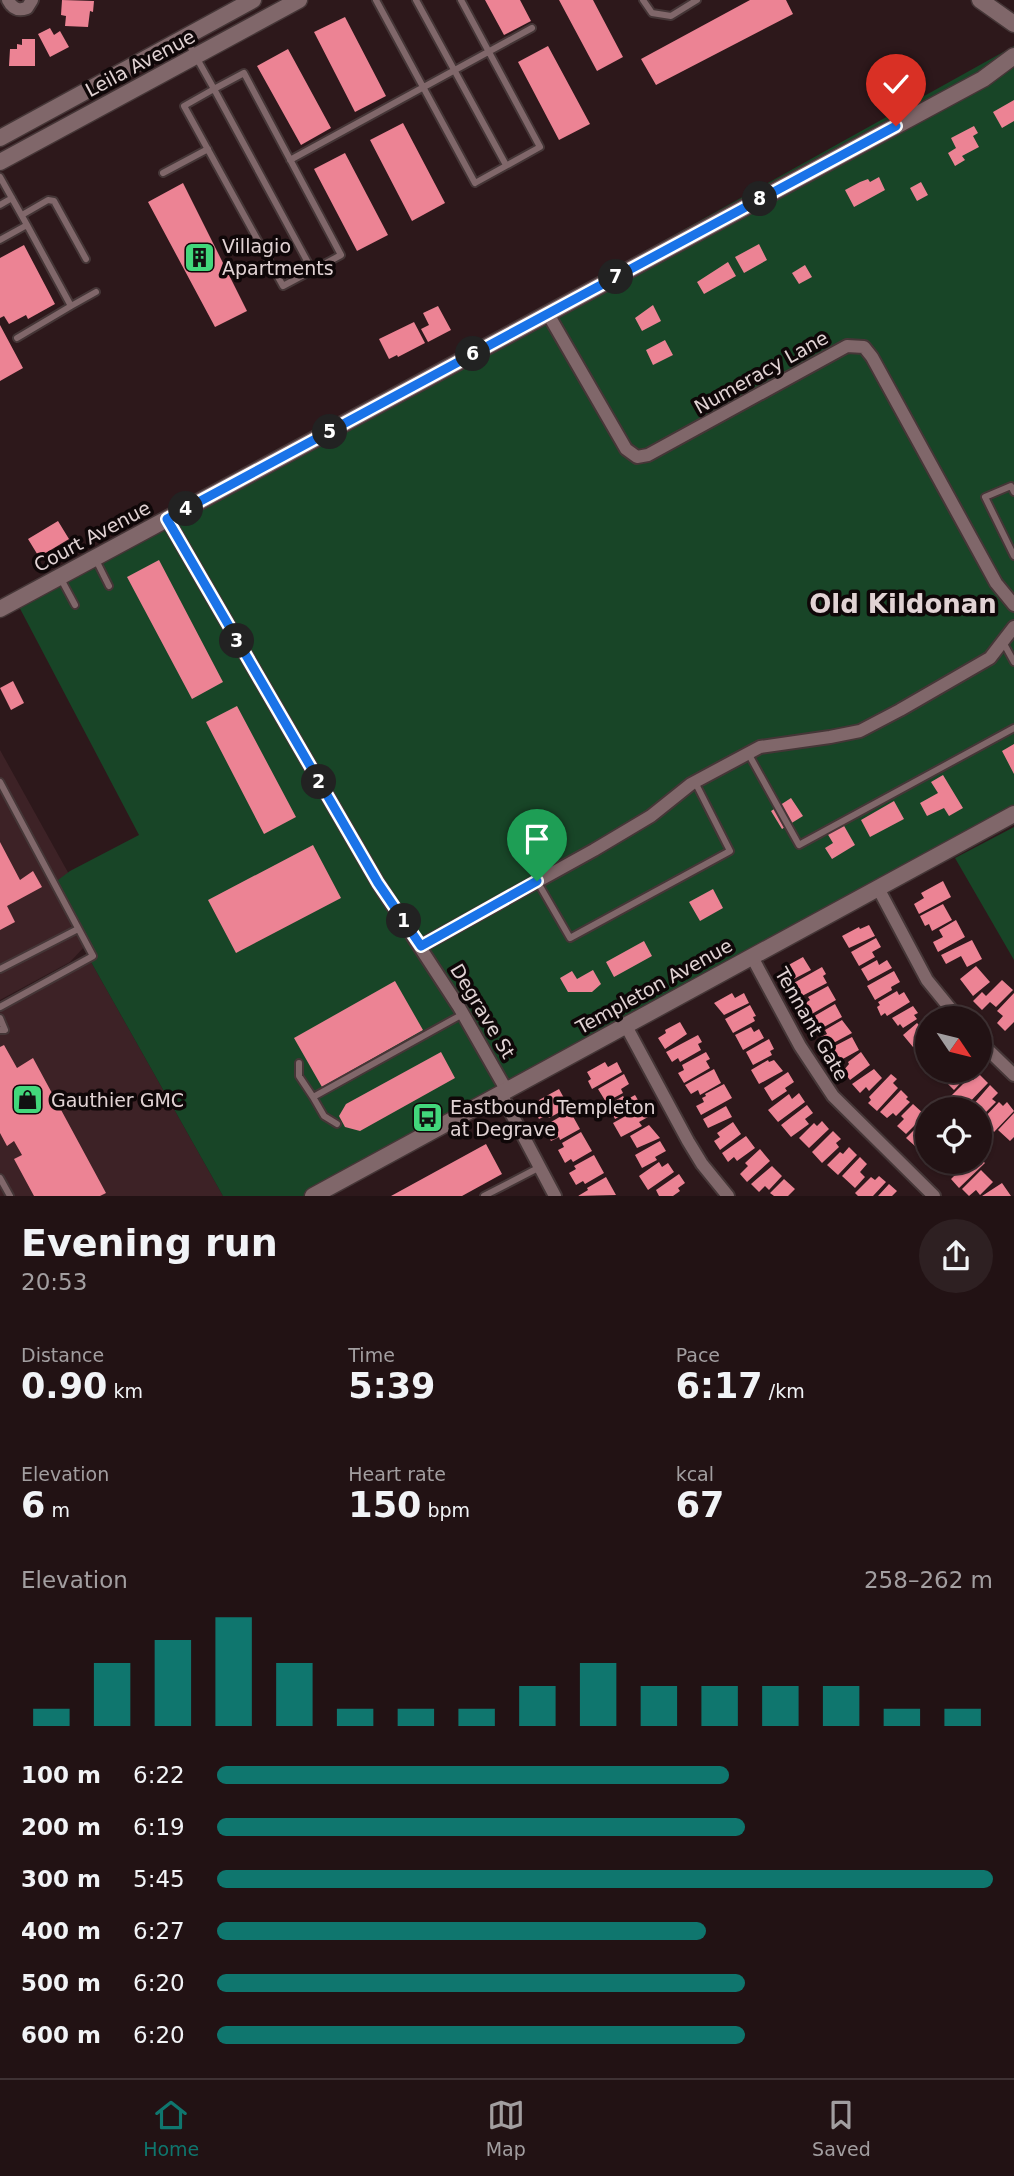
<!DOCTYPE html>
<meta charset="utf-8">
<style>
:root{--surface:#221214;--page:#2e2022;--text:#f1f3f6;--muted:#a29ea0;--line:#3f3234;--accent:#0f766e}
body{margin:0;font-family:"DejaVu Sans",sans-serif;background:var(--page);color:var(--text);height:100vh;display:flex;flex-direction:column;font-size:26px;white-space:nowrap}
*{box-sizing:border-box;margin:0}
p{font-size:23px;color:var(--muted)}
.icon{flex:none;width:38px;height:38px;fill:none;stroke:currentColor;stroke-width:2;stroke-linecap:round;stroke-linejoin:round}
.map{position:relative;height:1196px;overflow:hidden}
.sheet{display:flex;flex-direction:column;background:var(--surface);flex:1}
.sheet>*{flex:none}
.needle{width:46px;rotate:125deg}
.fabs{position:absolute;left:915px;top:1006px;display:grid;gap:14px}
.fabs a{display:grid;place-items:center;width:77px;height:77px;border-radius:50%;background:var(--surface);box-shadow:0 2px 5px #0004,0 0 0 2px var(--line);font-size:35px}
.pin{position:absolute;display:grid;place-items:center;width:60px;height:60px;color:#fff;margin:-72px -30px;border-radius:50% 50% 50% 0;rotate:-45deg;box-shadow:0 0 7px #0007}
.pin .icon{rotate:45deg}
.km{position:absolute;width:35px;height:35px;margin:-18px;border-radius:50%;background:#222;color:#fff;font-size:19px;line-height:35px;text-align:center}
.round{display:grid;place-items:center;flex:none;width:74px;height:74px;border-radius:37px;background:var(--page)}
.summary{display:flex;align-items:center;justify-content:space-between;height:119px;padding:0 21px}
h1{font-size:38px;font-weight:700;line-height:52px}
.figures{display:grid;grid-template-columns:repeat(3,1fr);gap:10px;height:119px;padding:7px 21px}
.figures div{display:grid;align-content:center}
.figures b{font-size:35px;font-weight:700}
.figures small{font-size:19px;font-weight:400}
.figures p{font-size:19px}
.chart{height:196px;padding:14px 21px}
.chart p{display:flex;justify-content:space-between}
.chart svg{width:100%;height:126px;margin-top:7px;stroke:var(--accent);stroke-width:6}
ul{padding:0 21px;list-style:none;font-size:23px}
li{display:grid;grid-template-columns:112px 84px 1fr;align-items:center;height:52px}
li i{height:18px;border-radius:9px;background:var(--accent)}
.menu{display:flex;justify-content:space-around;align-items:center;height:98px;border-top:2px solid var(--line);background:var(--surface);font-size:19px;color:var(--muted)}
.menu a{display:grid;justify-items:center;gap:4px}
.menu .selected{color:var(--accent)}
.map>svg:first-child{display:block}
</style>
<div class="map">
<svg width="1014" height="1196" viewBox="0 0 1014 1196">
<rect width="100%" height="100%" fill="#2d181b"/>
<!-- built -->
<path fill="#3d2226" d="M0 750 100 930 70 962 0 1000Z
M91 962 223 1196H0V1012Z"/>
<!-- green -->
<path fill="#184527" d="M1014 46V814L313 1196H223L91 962 93 956 54 883 70 871 139 835 16 601Z
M1014 827V960L955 858Z"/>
<!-- building -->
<path fill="#ec8394" d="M62 0 94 1 93 12 90 11 88 27 65 26 66 16 61 15Z
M485 0H520L531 21 504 35Z
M559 0H593L623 57 597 71Z
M750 0H786L793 14 656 85 641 59Z
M345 17 386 96 355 112 314 32Z
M50 28 54 35 60 31 69 47 50 57 38 34Z
M22 39H35V66H9L10 49H17V44L22 45Z
M548 46 590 124 559 140 518 62Z
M288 49 331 128 301 145 257 66Z
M1014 100V121L1002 128 993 112Z
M403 123 445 203 412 221 370 140Z
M974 126 978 133 973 136 979 147 962 156 965 160 955 166 948 153 956 148 951 138Z
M345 153 388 235 357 251 314 169Z
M879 177 885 190 854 207 845 190 860 182 868 179 870 182Z
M921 182 928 195 917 201 910 188Z
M183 183 247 311 215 327 148 202Z
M759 244 767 260 744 273 735 257Z
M24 245 55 304 28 319 26 315 9 324 4 316 0 318V258Z
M728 262 736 276 704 294 697 282Z
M805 265 812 277 799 284 792 273Z
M653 305 661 321 642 331 635 318Z
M438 306 451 330 428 342 421 329 429 325 423 313Z
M414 322 425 343 398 357 397 355 389 359 379 339Z
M0 325 23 368 0 381Z
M665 340 673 355 653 365 646 350Z
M58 521 69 539 39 557 28 539Z
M159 560 223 682 192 699 127 577Z
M13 681 24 703 11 710 0 688Z
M237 706 296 817 264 834 206 722Z
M1014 744V774L1002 751Z
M943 775 963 808 949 816 944 808 927 816 920 803 938 793 931 782Z
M791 798 803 816 782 829 771 811Z
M894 801 904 819 870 837 861 820Z
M843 824 855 845 832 859 825 848 833 843 827 833Z
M0 842 20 880 33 871 42 887 7 906 15 922 0 930Z
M313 845 341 898 236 953 208 900Z
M943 881 951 897 919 914 914 904 924 898 921 893Z
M713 889 723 908 700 921 689 902Z
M943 904 952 920 932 931 929 924 925 926 920 916Z
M956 920 965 937 938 952 933 942 943 937 939 930Z
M869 925 875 936 849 948 842 936 859 927 860 929Z
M876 938 881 947 872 952 875 957 859 966 851 952Z
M972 940 982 959 967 967 961 956 946 964 941 955Z
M644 941 652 956 614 977 606 962Z
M803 957 811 970 790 981 783 968Z
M877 960 879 965 887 960 892 968 868 981 861 969Z
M976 966 990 982 973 996 960 979Z
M822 967 826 974 823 976 827 983 802 996 800 992 797 993 792 984Z
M593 970 601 984 592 992H568L560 978 572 971 577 979Z
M894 971 900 982 891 987 892 990 875 1000 867 986Z
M1002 980 1013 990 996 1007 990 1002 982 1010 973 1001 982 992 986 996Z
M395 981 423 1030 322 1087 294 1038Z
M828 986 836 1000 810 1015 804 1004 810 1000 808 997Z
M897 991 899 995 904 992 910 1002 887 1016 885 1013 881 1016 877 1007 880 1005 878 1002Z
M732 993 735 998 744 993 749 1003 724 1015 714 1003Z
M1014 993V1022L1005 1031 997 1023 1003 1016 997 1011Z
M835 1004 842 1017 824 1027 822 1024 816 1027 811 1018Z
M750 1005 756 1016 753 1017 755 1021 733 1033 725 1019Z
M913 1006 918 1013 914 1015 917 1019 903 1028 900 1024 898 1026 892 1018Z
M842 1020 852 1033 826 1047 821 1037 827 1034 825 1030Z
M928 1020V1034L913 1047 903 1035 917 1023 920 1026Z
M680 1022 687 1034 665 1049 658 1038 666 1033 665 1030Z
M751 1027 754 1032 759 1029 764 1038 743 1050 735 1035Z
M698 1035 702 1042 698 1044 701 1050 680 1062 678 1058 672 1062 666 1052Z
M852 1037 859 1050 841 1060 839 1056 834 1059 829 1049Z
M769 1039 774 1049 770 1051 772 1055 753 1065 746 1052Z
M4 1045 17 1068 33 1058 106 1193 100 1196H34L14 1159 22 1155 14 1141 7 1146 0 1133V1047Z
M441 1052 455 1078 360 1131 345 1127 339 1116 346 1104Z
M706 1052 710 1059 706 1061 710 1068 684 1083 678 1073 684 1070 682 1065Z
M861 1052 870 1065 850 1080 843 1071 849 1064 848 1062Z
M768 1060 769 1062 774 1060 783 1071 759 1084 751 1070Z
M605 1062 608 1067 617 1062 622 1072 592 1089 588 1081 591 1079 587 1072Z
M714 1069 721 1083 700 1095 698 1090 691 1094 685 1085Z
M874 1069 882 1078 869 1091 866 1087 860 1093 852 1084Z
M950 1071H967L964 1074 967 1076 954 1090 943 1079Z
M788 1072 794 1082 785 1088 787 1091 772 1101 764 1088Z
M624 1074 629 1084 621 1089 623 1093 606 1102 598 1089Z
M891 1074 897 1079 893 1083 898 1088 877 1111 868 1103 871 1100 869 1097Z
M979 1074 988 1083 964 1108 951 1096 970 1077 973 1080Z
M724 1084 732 1098 701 1115 696 1106 704 1102 702 1098 706 1096 705 1094Z
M990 1085 998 1093 992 1099 996 1102 982 1116 980 1110H976L972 1106Z
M559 1089 569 1107 549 1118 547 1115 539 1119 532 1107 541 1103 539 1100Z
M901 1090 908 1097 906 1099 910 1102 896 1116 893 1113 887 1118 880 1112Z
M799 1093 805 1102 778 1122 768 1110 789 1094 792 1099Z
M635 1095 641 1105 615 1119 608 1105 623 1096 626 1100Z
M999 1102 1003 1106 1007 1102 1014 1111 994 1132 982 1120Z
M913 1104 925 1115 906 1134 897 1126 904 1119 901 1116Z
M807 1105 813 1113 805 1119 809 1124 791 1137 781 1125Z
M726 1106 732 1117 708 1128 703 1119Z
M642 1107 648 1117 639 1122 642 1126 621 1137 613 1123Z
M570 1111 580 1129 560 1140 559 1137 551 1141 544 1129 552 1125 551 1122Z
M1014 1113V1137L1010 1141 998 1130Z
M928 1116V1137L919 1146 917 1144 915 1146 906 1138Z
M822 1121 829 1129 809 1148 799 1138 814 1123 817 1126Z
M733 1122 741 1134 720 1150 714 1141 720 1137 717 1133Z
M649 1125 660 1138 637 1148 630 1136Z
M833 1131 841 1139 836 1143 839 1147 822 1163 812 1152Z
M581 1132 592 1151 573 1162 571 1159 565 1163 558 1150 564 1147 562 1143Z
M746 1136 755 1148 737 1161 734 1157 728 1162 722 1153Z
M660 1141 666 1151 655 1157 657 1160 642 1168 635 1155Z
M486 1144 502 1174 462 1196H391Z
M849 1147 857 1155 838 1175 827 1165 840 1152 843 1154Z
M760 1149 770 1161 747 1182 740 1174 748 1166 745 1163Z
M594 1155 604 1173 585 1184 583 1181 576 1185 569 1173 576 1169 574 1166Z
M860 1157 867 1164 860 1172 865 1177 855 1188 842 1176Z
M980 1158 985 1163 959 1188 951 1179 958 1172 955 1169 962 1162H980Z
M659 1162 662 1167 668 1163 674 1172 648 1190 639 1176Z
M772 1166 782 1176 769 1190 765 1186 759 1192 751 1184Z
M981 1170 993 1182 980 1195 976 1190 969 1196 962 1189Z
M679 1174 685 1183 678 1188 680 1191 673 1196H659L656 1190Z
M879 1176 886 1182 873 1196H858L855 1193 871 1177 875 1180Z
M606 1177 616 1195 578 1196 588 1190 587 1188Z
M784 1179 795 1189 788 1196H774L770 1193Z
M1002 1183 1011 1196H982Z
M889 1184 897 1191 892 1196H878Z"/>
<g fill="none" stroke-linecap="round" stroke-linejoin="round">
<defs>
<path id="service" d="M376 0 475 183 540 147 461 0
M416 0 506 165
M643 0 652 13 671 16 697 0
M186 39 214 89 244 73 341 255 283 286 184 106 214 89 312 270
M290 160 532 28
M163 173 208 149
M0 177 27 225 0 240
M0 205 12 198
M22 215 48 200 54 201 86 259
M71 306 96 292
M17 338 71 306 27 225
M1014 492 1011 486 985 497 1014 556
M96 560 109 586
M61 579 75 605
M1003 642 1014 662
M748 753 799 845 1014 728
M0 782 93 956 0 1007
M537 881 570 938 730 851 695 782
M0 969 78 929
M0 1018 5 1030H0
M299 1063V1076L313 1097
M337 1124 324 1116 313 1097 463 1014
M0 1178 10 1196
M484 1196 540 1167"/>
<path id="minor" d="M8 0C12 8 18 11 27 8L32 0
M548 314 626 449 637 457 648 455 847 346 864 347 872 357 996 583 1014 605
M167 519 378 883 459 1007 507 1091
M878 888 927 980 958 1018
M421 946 594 850 651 816 691 784 760 747 830 737 860 731 900 710 990 658 1014 627
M752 957 800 1046 833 1096 934 1196
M626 1026 688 1141 702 1164 728 1196
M980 1042 1014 1075
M501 1094 555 1196"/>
<path id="tertiary" d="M980 0 1014 24
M0 138 253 0
M0 162 299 0
M0 609 983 79 1014 56
M313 1196 1014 814"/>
</defs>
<!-- service casing -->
<use href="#service" stroke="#453637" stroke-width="10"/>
<!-- minor casing -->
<use href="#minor" stroke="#453637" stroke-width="16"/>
<!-- tertiary casing -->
<use href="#tertiary" stroke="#453637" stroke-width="19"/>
<!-- service -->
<use href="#service" stroke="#80676a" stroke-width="6"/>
<!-- minor -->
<use href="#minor" stroke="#80676a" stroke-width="12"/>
<!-- tertiary -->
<use href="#tertiary" stroke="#80676a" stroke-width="16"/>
</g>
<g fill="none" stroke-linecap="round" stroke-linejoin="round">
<defs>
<path id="route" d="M537 881 421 946 378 883 167 519 896 126"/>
</defs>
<!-- route casing -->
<use href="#route" stroke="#fff" stroke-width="14"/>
<!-- route -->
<use href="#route" stroke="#1a73e8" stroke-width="9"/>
</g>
<!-- icons -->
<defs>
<symbol id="building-square" viewBox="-11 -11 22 22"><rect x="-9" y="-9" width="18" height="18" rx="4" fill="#42d77b" stroke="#0f0708"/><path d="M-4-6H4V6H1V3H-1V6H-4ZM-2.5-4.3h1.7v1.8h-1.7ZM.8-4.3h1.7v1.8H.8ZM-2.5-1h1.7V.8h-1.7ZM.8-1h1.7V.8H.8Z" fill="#111"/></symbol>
<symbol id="shop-square" viewBox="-11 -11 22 22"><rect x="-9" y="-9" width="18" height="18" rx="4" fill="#42d77b" stroke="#0f0708"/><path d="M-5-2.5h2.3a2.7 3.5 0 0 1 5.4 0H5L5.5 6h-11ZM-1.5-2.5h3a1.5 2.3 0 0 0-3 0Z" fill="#111"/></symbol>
<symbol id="bus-square" viewBox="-11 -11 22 22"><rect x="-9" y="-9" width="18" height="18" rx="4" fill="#42d77b" stroke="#0f0708"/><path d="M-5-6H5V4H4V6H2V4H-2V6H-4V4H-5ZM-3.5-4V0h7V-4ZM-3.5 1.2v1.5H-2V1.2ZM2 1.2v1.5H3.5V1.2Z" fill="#111"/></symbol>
</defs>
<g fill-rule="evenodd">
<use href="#building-square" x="182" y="240" width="35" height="35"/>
<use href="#shop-square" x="10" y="1082" width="35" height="35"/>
<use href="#bus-square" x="410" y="1100" width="35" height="35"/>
</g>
<g text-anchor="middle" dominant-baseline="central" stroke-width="7" stroke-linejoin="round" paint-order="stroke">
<!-- street labels -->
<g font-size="19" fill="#e1d3d4" stroke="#0f0708">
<text transform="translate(140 63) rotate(-28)">Leila Avenue</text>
<text transform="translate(761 372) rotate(-29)">Numeracy Lane</text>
<text transform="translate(92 536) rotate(-28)">Court Avenue</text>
<text transform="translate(654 986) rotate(-29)">Templeton Avenue</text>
<text transform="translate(483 1011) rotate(59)">Degrave St</text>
<text transform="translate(812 1024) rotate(60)">Tennant Gate</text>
</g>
<!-- poi labels -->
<g font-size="19" fill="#e1d3d4" stroke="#0f0708" text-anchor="start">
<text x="222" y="246">Villagio<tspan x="222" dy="22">Apartments</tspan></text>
<text x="51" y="1100">Gauthier GMC</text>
<text x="450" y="1107">Eastbound Templeton<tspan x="450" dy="22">at Degrave</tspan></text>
</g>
<!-- district labels -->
<g font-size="26" font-weight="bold" fill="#e1d3d4" stroke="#0f0708">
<text x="903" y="604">Old Kildonan</text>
</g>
</g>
</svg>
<div class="fabs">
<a><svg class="needle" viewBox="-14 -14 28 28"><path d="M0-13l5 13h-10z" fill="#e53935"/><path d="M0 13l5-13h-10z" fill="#a29ea0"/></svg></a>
<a><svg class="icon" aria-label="locate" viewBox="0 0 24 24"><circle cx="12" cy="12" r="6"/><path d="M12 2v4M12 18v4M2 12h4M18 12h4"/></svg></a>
</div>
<div class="pin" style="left:537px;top:881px;background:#1e9e55"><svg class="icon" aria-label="arrive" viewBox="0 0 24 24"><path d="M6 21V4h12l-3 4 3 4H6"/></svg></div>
<div class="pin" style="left:896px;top:126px;background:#d93025"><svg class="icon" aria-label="check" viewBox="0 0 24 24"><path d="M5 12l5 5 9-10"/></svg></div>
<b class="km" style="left:404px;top:921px">1</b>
<b class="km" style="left:319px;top:782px">2</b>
<b class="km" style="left:237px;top:641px">3</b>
<b class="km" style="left:186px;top:509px">4</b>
<b class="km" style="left:330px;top:432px">5</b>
<b class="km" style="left:473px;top:354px">6</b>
<b class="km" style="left:616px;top:277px">7</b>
<b class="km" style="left:760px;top:199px">8</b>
</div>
<section class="sheet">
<div class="summary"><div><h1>Evening run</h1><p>20:53</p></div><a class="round"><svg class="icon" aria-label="share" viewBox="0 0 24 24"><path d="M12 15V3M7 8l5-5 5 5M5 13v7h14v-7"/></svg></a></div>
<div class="figures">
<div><p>Distance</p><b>0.90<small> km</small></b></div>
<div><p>Time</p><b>5:39</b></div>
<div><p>Pace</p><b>6:17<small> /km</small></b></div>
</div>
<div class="figures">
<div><p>Elevation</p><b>6<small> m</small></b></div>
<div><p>Heart rate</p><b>150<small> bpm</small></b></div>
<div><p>kcal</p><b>67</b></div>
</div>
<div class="chart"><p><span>Elevation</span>258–262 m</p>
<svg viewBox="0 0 160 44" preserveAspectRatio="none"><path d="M5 44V38M15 44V22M25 44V14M35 44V6M45 44V22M55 44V38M65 44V38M75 44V38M85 44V30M95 44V22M105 44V30M115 44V30M125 44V30M135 44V30M145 44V38M155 44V38"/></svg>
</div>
<ul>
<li><b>100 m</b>6:22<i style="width:66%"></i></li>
<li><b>200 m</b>6:19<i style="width:68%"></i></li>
<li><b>300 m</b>5:45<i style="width:100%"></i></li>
<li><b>400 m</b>6:27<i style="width:63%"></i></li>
<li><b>500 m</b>6:20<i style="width:68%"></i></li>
<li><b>600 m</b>6:20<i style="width:68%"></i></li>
</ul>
</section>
<nav class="menu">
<a class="selected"><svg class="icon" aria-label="home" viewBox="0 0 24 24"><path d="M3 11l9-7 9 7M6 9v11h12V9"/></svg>Home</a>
<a><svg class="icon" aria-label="map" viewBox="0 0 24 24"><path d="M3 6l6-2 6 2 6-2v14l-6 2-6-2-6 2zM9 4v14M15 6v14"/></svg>Map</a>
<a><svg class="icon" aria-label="saved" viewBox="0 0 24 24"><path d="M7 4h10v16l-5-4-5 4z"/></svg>Saved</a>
</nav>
